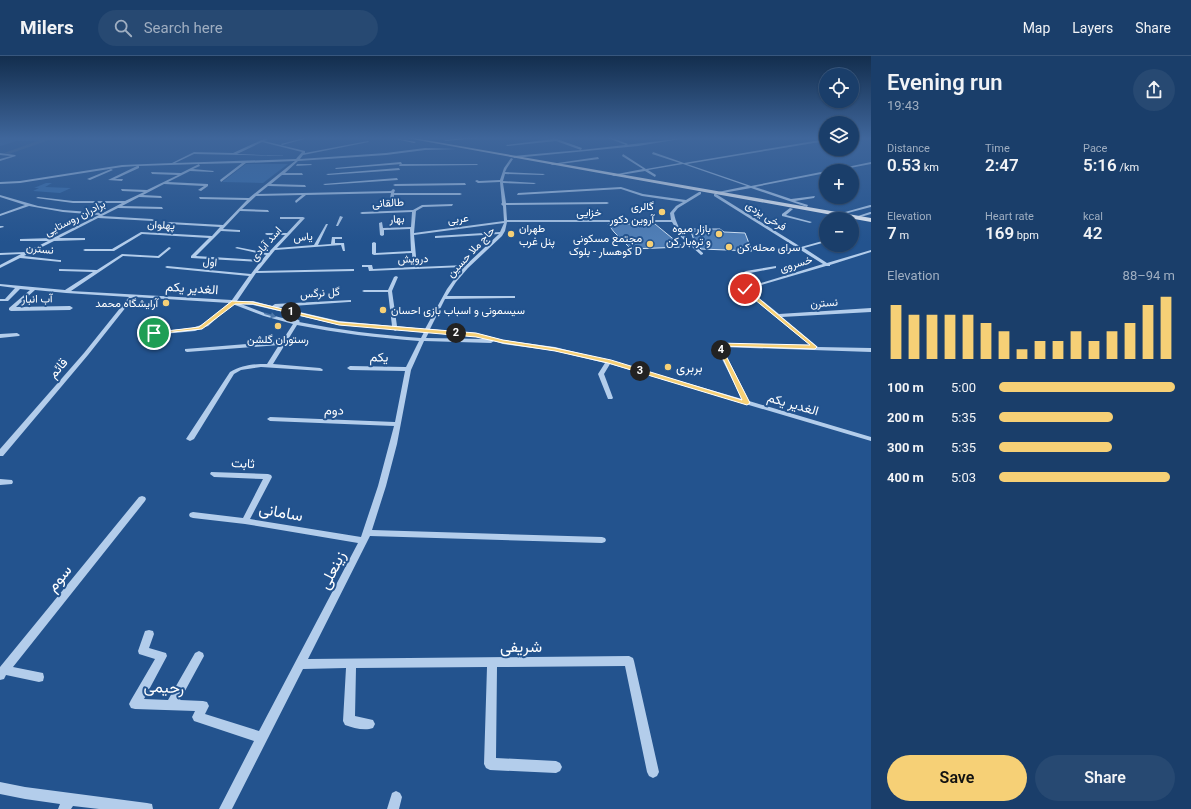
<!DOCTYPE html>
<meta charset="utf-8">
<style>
:root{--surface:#1a3e6a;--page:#274972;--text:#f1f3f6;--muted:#9faec1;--line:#38577e;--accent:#f6d076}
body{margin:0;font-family:Roboto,Vazirmatn,sans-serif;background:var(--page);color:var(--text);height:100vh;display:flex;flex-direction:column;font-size:15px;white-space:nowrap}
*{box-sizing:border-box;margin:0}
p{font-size:13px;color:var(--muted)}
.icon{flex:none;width:22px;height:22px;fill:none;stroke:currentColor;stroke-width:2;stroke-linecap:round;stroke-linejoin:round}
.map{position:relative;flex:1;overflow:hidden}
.drawer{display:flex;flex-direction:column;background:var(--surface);width:320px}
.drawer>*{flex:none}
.fabs{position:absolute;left:819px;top:12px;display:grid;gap:8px}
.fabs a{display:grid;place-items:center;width:40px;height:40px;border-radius:50%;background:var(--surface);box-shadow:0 1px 3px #0004,0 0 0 1px var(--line);font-size:20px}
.pin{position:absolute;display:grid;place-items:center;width:34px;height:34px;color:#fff;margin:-17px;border:2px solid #fff;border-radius:50%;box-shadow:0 1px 4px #0007}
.km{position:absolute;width:20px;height:20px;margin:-10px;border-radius:50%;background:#222;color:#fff;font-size:11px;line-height:20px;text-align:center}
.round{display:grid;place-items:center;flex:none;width:42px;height:42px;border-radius:21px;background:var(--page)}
.overview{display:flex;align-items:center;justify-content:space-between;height:68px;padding:0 16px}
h1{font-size:22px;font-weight:600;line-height:30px}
.stats{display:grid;grid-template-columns:repeat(3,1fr);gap:6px;height:68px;padding:4px 16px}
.stats div{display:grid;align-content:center}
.stats b{font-size:17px;font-weight:600}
.stats small{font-size:11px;font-weight:400}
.stats p{font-size:11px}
.chart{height:112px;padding:8px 16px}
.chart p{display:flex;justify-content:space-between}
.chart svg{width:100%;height:72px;margin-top:4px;stroke:var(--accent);stroke-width:6}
.primary-button{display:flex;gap:8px;margin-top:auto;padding:8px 16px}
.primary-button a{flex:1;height:46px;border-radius:24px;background:var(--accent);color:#111;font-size:16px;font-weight:600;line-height:46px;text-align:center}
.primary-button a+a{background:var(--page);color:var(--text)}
ul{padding:0 16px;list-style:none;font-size:13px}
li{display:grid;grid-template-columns:64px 48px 1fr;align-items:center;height:30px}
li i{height:10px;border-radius:5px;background:var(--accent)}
header{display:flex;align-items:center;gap:24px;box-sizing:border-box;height:56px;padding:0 20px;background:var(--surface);border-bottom:1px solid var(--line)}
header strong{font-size:19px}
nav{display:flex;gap:22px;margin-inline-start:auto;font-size:14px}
.search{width:280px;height:36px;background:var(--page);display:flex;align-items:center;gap:10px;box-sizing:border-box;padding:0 14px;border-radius:22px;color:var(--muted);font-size:15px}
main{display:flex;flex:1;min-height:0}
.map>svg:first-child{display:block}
</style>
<header>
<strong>Milers</strong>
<div class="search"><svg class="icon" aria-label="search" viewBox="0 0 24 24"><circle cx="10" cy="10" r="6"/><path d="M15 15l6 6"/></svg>Search here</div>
<nav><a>Map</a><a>Layers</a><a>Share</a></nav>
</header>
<main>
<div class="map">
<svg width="871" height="753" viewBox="0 0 871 753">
<rect width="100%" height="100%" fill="#23538e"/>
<!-- green -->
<path fill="#376dab" d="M0 82H48L40 85H16L0 90Z
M246 108H288L263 127 222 126Z
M46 127H52L45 131 71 132 60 137 33 135 39 132H34Z"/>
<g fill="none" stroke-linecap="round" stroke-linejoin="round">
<!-- canal -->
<path fill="#476992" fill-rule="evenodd" d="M46 82H55L9 98 4 97Z"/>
</g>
<!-- building -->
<path fill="#507fb7" stroke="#d7e7f8" d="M608 168H655L683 191 631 193 614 176Z
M690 173H720L724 176 745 177 752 195 701 193 695 187Z"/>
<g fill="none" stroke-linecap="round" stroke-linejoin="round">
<!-- minor -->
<path fill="#b3cdeb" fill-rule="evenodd" d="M266 82 267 84 264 85 305 95V97L368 85 369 86 303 99 300 103 386 97 425 92 457 93 425 94 386 99 298 105 285 117H302L303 119H282L271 128 305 129 306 131 268 130 258 138 391 135 393 133 395 134 394 137H460L462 138 460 139H394L393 148 391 149 389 148 391 137 306 139 296 147 295 145 302 139 256 140 242 153 268 154 269 156 240 155 223 173 239 174H240V176L221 175 196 200 262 204 266 199 235 192 237 191 268 197 285 179H267L265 178 266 177H287L300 163H280V161H303L305 162 277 192 314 189 326 168H328L318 189 331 188 332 181H342V183H335V187H344L345 195H343L341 189 275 194 258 215 352 213H354V215L256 217 237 245H253L272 250 275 248 351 244V246H349L278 251 339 265 392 270 388 236H364L362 235 364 234H388L394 221 396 220 398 221 392 235 397 270 425 273 447 233 463 211 369 215 368 211H362V209H372L373 213 413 211 412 197 374 199 372 198V187L374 186 376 187V197L411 195 410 173 384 174V179L382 180 380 179 379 167 382 166 383 172 411 171 412 156 362 158 360 157 362 156 413 154 422 149 453 148 452 150 423 151 416 155 414 177 504 165 503 150 501 148 502 147 500 126 478 127 475 125 477 124 479 125 500 124 504 112 511 102 513 103 507 112 505 116 545 118 543 119 505 118 503 125 536 127 534 128 503 127 506 147 607 146 609 147 607 148 506 149 507 164H671L670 157 676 150 683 146 642 140 621 133 517 139 518 137 621 131 643 138 686 144 699 136H701V138L678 152 674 157C677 175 690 185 703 197V198L701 199 681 181 672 166H507L505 175 502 180 468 212 456 226 447 240H515V242L445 243 430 273 476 277 503 284 555 291 611 305 742 343 715 289 716 288 811 290 743 234V232L757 228 744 216 746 215 776 210V212L750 217 761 227 823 208 714 140V138H716L801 191 826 184V186L804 192 827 207 871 194V196L830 209V210H826L748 233 779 258 871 252V256L782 261 818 291 871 292V296L722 291 749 345 871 381V385L610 308 604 318 613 342 612 343H608L598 318 605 307 555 295 503 288 494 285 491 287 424 285 411 314 397 388 386 430 372 474 602 481 605 482 606 484 605 486 602 487 370 480 308 603 629 600 633 602 634 605 659 716 657 720 653 722 649 720 647 716 625 610 497 611 496 702 556 705 560 707 562 711 560 715 556 717 490 714 486 712 484 708 487 611 356 612 355 660 373 664 375 668 373 672C365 675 353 672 345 669L343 665 346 612 303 613 232 753H219L254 685 194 665 192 661 195 655 135 653 131 652 129 648 131 644 155 603 139 598 138 595 145 575 149 574 153 575 154 578 149 592 166 597 167 600 144 643 168 644 195 597 199 595 203 597 204 600 180 644 203 645 207 646 209 650 205 658 259 675 358 487 245 468 193 462 190 461 189 459 190 457 193 456 243 462 263 423 214 421 210 418 211 416 268 418 271 419 272 421 250 463 361 481 378 430 394 370 270 365 267 363 270 361 395 366 405 315 350 314 347 312 350 310 406 311 419 285C378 282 337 277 297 269L273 308 320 312 322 313 323 314 322 315 261 311 241 314 234 318 194 383 190 385 186 383 230 316C242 309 254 308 267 308L279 289 187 296 185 295V293L282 285 293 268 264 260 235 249 234 247 208 270 195 275 153 279 150 277 151 276 192 272 204 268 229 247 134 241 88 299 3 400H0V393L84 297 129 241 66 237 35 234 16 251 70 250 73 252 70 254 11 255 9 254V252L30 234 20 233 8 245H0V243H5L15 232 0 230V228L65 234 93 216 61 215H59V213L97 214 122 198 158 200 169 191 171 192 170 193 159 202 123 200 71 235 232 244 249 220 167 212 165 211 167 210 251 218 260 206 191 202V200L209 182 142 178 114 195H85L83 194 85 193H112L141 176 212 180 220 171 169 168 167 167 169 166 223 169 247 144 200 143 199 141 249 142 295 105 246 107 221 126 220 124 242 107 199 108 200 110 193 113 214 115 213 116 190 115 168 126 208 128V130L201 135 198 134 204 130 164 128 143 139 161 140 162 142 139 141 122 150 162 151 163 153 118 152 102 160 152 163 154 164 153 165 98 162 59 182H85V184L54 185 24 200 59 204H61V206L20 202 0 212V209L21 198 0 199V197L26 196 48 185H20V183L53 182 99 159 63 156 29 150 0 160V158L25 149 0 141V139L38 150 63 154 103 157 122 147H73L36 142 38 141 73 145H125L144 136 122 135 121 133 147 134 178 119 152 118 151 116 181 117 199 108 139 110V112L115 123H123L122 125 108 124 137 110 122 111 20 127 0 128V126L20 125 122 109 172 107 194 96 233 97ZM262 86 302 96 296 103 175 107 194 98 291 100 237 98ZM504 167 500 176 435 180V182H436L499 178 466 209 417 211 414 179ZM241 248 253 249 339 269 393 273 395 275 397 274 424 276 421 282C379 279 339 274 299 266L300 265 297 263 294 265 267 258ZM429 276 476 281 486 283 426 282Z
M304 82H308L282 89 281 88Z
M550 82H554L582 92 581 94 686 82 638 90 514 102 513 100 581 94 556 85 507 90 506 89 553 83Z
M608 82H612L628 88 626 89Z
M826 83V85L687 108 751 130 826 115V117L755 131 791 143 815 140 814 142 795 145 808 149 807 151 751 132 717 138 718 136 747 130 683 108 648 114 656 119 655 121 645 115 614 120 612 119 643 113 622 100 623 98 646 113 680 107 652 98 653 96 684 107Z
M0 97 15 99 16 100 0 105V103L11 100 0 99Z
M598 101 599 103 552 109 551 108Z
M401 106 402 108 336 113 335 112Z
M871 106V108L834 115H828Z
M297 108H311L312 109 296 110Z
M400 108H477L478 109 399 110Z
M399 112 400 114 328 119 326 118Z
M111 113 113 114 90 124 87 123Z
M397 122 398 124 325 129 323 128Z
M465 127 466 129 395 130 393 129 395 128Z
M870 149H871V151L840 159 838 158Z
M790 152 793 153 786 159 812 166 810 167 782 160V158Z
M870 156H871V158L857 162 855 161Z
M340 160 343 161 338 170H336Z
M0 170H3L4 171 0 172Z
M17 277 20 279 19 280 0 282V278Z
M0 423 12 424 13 426 12 428 0 429Z
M142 440 145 441 146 443 145 445 13 611 43 617 44 621 43 625 39 626 6 619 4 623 0 624V611L139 441Z
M0 726 25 731 147 747 152 748 153 753H99L73 750 71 753H58L60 748 25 743 0 738Z
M396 735 400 737 402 741 399 753H387L392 737Z"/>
<!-- major -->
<path fill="#f7faff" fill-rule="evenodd" d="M392 82 416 86 414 87Z
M406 82H414L871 162V166Z
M466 82H480L444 85 446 84Z"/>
</g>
<!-- one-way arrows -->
<defs><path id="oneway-solid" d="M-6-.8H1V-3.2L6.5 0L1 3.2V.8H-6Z"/></defs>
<use fill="#4e78aa" href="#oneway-solid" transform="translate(270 259) rotate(17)"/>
<!-- sky -->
<linearGradient id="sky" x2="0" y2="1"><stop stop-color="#132e4e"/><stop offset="0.44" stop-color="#3f669b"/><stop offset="1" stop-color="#3f669b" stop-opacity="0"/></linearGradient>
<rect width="871" height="187" fill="url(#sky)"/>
<!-- route -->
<path fill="#f6d076" stroke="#fff" d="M745 231 817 291 815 293 721 290 750 347 747 349 608 307 555 295 503 287 476 281 339 269 253 248H235L202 273 154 278 151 277 199 271 232 245 253 246 339 266 476 277 503 284 555 292 611 304 742 344 716 287 810 289 743 234Z"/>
<!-- markers -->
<g fill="#f6d076" stroke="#23538e" stroke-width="1.5">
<circle cx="662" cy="156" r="4"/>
<circle cx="511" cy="178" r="4"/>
<circle cx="719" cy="178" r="4"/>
<circle cx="650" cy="188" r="4"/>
<circle cx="729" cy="191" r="4"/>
<circle cx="166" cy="247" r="4"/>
<circle cx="383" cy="254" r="4"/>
<circle cx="278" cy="270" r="4"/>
<circle cx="668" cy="311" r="4"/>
</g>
<g text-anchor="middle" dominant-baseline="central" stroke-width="4" stroke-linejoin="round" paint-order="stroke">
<!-- far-street labels -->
<g font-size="11" fill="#fff" stroke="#23538e">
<text transform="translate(388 147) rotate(-3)">طالقانی</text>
<text x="589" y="156">خزایی</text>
<text transform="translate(766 160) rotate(32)">فرخی یزدی</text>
<text transform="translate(75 162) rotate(-27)">برادران روستایی</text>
<text transform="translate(397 163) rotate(-2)">بهار</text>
<text transform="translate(458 163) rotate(-7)">عربی</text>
<text transform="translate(161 169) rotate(3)">پهلوان</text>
<text transform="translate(303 181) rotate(-4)">یاس</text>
<text transform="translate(266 188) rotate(-49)">اسد آبادی</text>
<text transform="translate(40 193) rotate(6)">نسترن</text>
<text transform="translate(471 196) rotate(-47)">حاج ملا حسین</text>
<text transform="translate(413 203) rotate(-2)">درویش</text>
<text transform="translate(210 206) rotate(5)">اول</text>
<text transform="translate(796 208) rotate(-16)">خسروی</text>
<text transform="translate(320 237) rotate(-4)">گل نرگس</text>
<text transform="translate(37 243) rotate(-1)">آب انبار</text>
<text transform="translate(824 247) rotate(-4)">نسترن</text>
</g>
<!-- far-poi labels -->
<g font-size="11" fill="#fff" stroke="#23538e" text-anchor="end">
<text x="654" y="150">گالری<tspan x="654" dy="13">آروین دکور</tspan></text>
<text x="519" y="172" text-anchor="start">طهران<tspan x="519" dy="13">پنل غرب</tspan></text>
<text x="711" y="172">بازار میوه<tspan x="711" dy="13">و تره‌بار کن</tspan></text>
<text x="642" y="182">مجتمع مسکونی<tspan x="642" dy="13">کوهسار - بلوک D</tspan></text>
<text x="737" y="191" text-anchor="start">سرای محله کن</text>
<text x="158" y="247">آرایشگاه محمد</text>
<text x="391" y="254" text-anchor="start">سیسمونی و اسباب بازی احسان</text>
<text x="278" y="283" text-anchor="middle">رستوران گلشن</text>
</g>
<!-- street labels -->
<g font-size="13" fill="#fff" stroke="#23538e">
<text transform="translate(192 232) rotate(4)">الغدیر یکم</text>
<text transform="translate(379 301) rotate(1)">یکم</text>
<text transform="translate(58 312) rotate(-49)">قائم</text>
<text transform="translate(793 348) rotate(16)">الغدیر یکم</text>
<text transform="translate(334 354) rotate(2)">دوم</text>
<text transform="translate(243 407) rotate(3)">ثابت</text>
</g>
<!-- poi labels -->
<g font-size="13" fill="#fff" stroke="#23538e" text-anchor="start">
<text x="676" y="311">بربری</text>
</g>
<!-- near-street labels -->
<g font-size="16" fill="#fff" stroke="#23538e">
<text transform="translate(281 456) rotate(10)">سامانی</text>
<text transform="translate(332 514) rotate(-63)">زینعلی</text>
<text transform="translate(59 522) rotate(-51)">سوم</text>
<text x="521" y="590">شریفی</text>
<text transform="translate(164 631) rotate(3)">رحیمی</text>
</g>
</g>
</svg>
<div class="fabs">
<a><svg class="icon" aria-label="locate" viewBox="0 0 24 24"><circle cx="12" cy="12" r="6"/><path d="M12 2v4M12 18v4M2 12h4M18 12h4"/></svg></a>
<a><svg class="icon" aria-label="layers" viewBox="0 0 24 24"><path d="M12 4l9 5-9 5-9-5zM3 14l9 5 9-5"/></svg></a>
<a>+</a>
<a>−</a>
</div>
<div class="pin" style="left:154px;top:277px;background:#1e9e55"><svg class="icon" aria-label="arrive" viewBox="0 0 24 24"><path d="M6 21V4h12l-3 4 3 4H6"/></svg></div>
<div class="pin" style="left:745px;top:233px;background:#d93025"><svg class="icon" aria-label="check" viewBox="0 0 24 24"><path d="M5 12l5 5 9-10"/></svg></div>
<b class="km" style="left:291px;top:256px">1</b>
<b class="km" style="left:456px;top:277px">2</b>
<b class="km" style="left:640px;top:315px">3</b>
<b class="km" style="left:721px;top:294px">4</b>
</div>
<section class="drawer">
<div class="overview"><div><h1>Evening run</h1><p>19:43</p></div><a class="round"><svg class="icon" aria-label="share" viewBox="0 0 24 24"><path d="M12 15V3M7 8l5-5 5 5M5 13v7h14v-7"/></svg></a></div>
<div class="stats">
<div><p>Distance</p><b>0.53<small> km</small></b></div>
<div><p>Time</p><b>2:47</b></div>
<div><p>Pace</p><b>5:16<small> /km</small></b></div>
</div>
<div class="stats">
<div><p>Elevation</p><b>7<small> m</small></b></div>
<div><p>Heart rate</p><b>169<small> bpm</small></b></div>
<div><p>kcal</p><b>42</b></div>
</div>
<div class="chart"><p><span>Elevation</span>88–94 m</p>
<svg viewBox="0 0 160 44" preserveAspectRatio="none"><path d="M5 44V11M15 44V17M25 44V17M35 44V17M45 44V17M55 44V22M65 44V27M75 44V38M85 44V33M95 44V33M105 44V27M115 44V33M125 44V27M135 44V22M145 44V11M155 44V6"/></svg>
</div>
<ul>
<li><b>100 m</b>5:00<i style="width:100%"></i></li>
<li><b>200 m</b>5:35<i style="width:65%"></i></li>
<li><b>300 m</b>5:35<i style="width:64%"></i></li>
<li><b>400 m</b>5:03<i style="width:97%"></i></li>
</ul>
<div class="primary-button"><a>Save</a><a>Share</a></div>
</section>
</main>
